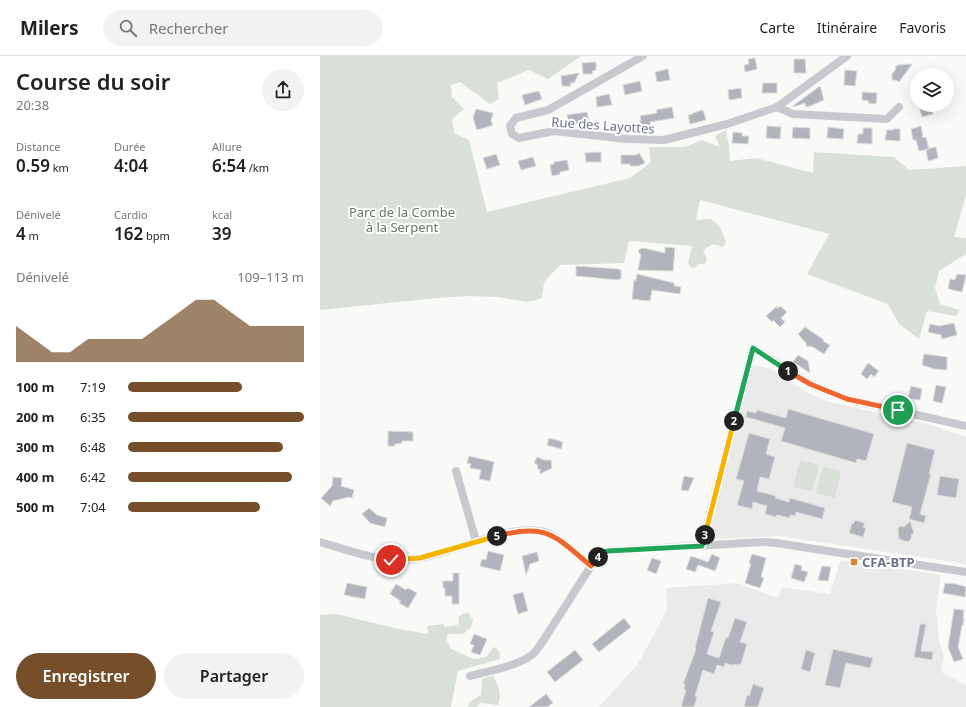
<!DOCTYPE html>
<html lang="fr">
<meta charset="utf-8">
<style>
:root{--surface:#fff;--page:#f2f2f2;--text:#222;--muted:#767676;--line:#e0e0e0;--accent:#764f2a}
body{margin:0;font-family:"Noto Sans",sans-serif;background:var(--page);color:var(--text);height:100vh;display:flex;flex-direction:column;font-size:15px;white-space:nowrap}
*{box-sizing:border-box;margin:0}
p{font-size:13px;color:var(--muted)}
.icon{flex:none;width:22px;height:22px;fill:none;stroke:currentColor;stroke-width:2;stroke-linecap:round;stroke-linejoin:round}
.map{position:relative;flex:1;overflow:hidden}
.panel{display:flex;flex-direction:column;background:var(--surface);width:320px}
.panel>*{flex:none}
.controls{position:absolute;left:590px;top:12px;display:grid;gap:8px}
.controls a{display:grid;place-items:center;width:44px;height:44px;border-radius:50%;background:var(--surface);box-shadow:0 4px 16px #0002;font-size:20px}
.pin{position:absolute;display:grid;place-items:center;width:34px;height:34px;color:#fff;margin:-17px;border:2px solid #fff;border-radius:50%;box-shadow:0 1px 4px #0007}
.km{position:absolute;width:20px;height:20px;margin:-10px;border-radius:50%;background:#222;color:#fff;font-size:11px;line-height:20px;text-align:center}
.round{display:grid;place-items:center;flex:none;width:42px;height:42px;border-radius:21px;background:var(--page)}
.overview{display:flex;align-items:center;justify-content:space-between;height:68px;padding:0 16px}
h1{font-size:22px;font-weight:600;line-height:30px}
.figures{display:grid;grid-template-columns:repeat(3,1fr);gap:6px;height:68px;padding:4px 16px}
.figures div{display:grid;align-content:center}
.figures b{font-size:17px;font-weight:600}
.figures small{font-size:11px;font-weight:400}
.figures p{font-size:11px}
.chart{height:112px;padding:8px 16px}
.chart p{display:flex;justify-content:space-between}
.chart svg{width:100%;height:72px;margin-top:4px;fill:var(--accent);opacity:.7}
.primary-button{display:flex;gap:8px;margin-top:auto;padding:8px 16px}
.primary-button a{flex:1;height:46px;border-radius:24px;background:var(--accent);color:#fff;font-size:16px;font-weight:600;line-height:46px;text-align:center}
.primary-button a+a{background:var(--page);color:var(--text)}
ul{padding:0 16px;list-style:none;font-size:13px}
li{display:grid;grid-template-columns:64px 48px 1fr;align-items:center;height:30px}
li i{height:10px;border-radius:5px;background:var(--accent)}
header{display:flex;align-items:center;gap:24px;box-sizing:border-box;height:56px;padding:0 20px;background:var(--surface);border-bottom:1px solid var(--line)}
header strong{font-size:19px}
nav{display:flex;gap:22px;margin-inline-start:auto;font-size:14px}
.search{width:280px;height:36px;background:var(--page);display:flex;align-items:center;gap:10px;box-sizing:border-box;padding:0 14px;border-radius:22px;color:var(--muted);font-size:15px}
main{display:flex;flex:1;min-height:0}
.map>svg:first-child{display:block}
</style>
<header>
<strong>Milers</strong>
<div class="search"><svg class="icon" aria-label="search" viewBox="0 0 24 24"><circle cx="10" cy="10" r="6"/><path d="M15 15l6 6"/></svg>Rechercher</div>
<nav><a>Carte</a><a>Itinéraire</a><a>Favoris</a></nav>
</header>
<main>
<section class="panel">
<div class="overview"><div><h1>Course du soir</h1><p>20:38</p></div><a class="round"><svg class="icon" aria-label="share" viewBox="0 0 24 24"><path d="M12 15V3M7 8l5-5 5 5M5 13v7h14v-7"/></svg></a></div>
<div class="figures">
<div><p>Distance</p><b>0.59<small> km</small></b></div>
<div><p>Durée</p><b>4:04</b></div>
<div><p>Allure</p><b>6:54<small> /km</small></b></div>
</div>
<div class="figures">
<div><p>Dénivelé</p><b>4<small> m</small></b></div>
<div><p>Cardio</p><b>162<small> bpm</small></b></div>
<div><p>kcal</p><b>39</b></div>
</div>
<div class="chart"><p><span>Dénivelé</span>109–113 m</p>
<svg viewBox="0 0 160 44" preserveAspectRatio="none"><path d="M0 44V22L10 30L20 38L30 38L40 30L50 30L60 30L70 30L80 22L90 14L100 6L110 6L120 14L130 22L140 22L150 22L160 22V44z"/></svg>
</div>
<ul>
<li><b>100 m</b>7:19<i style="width:65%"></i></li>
<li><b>200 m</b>6:35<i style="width:100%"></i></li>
<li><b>300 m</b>6:48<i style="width:88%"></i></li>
<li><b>400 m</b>6:42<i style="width:93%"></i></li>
<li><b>500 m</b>7:04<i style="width:75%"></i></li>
</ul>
<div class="primary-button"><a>Enregistrer</a><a>Partager</a></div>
</section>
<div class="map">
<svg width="646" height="651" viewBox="0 0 646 651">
<rect width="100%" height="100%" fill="#f9f9f7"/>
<!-- built -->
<path fill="#eaeaea" d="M431 308 453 314 488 337 510 346 612 369 646 381V508L460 480 391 483 387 479Z
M521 504 621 519 616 554 619 584 624 601 621 616 646 629V651H279L318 608 347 554 346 532 417 527 458 542 462 531 510 538Z"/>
<!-- green -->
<path fill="#d9e0d8" d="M0 0H261L228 23 209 14 177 27 179 43 170 48 140 26 131 29 132 41 144 53 132 63 134 77 149 84 167 156 310 122 331 106 329 91H365L382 84 400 91 395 80 406 74 409 90 410 105 436 102 493 117 494 96 574 101 589 114 646 110V139L634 181 646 182V198L619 215 615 232 620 248 640 254 636 260 607 255 599 283 579 268 568 248 487 218 509 178 380 144 376 164 390 163 399 169 406 186 403 191 393 188 383 194 387 203 385 208H378L376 211 371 212 368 206 372 190 309 185 304 207 240 209 224 226 222 242 208 246 178 241 146 240 107 243 0 254Z
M480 404 499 409 492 435 473 431Z
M503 411 521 415 515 442 496 437Z
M148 556 153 564 151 572 142 578H127V585L131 593 154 603 166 601 174 591C179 593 180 597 180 603L138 615 131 651H0V559L13 558 21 559 79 573 108 578 107 570 123 568 125 571 133 570 139 568 138 561 141 559Z
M173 620C179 630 182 638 178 649L160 647 156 651H147L151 645 161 639 162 623 167 621Z"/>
<!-- building -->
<path fill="#b1b4bd" stroke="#dbdbd9" d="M435 2 437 13 425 16 424 9 429 8 428 3Z
M474 3H485L486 17H474Z
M276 6V14L272 15 273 18H263L262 7Z
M592 8 579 26 576 24H572V18L576 13 575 11 578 9Z
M348 13 350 24 337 26 335 16Z
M525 14 537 15 535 30 524 29Z
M259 17 254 27H250L251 30H242L241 20Z
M320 25 322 35 305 39 303 29Z
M443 27H457V37H442Z
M500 30 504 44 490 50 486 51 485 47 473 51V50Z
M421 32 422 42 409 44 408 34Z
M219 35 222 43 205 49 202 39Z
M542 36 557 37 556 48 548 47 549 45 542 44Z
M289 38 292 49 277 51 276 41Z
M599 49H608L609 51H612L613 58 602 61Z
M352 51 354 62 330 66 331 71H328V76L321 77 319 65H321L320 60 337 57 336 54Z
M156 53 173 57 171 65 173 69 157 74 153 62Z
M383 54 386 64 370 68 368 59 373 58V57Z
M267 56 269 66 249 68 247 59Z
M447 70 461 71 460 83 446 82Z
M601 70 603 82 606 81 609 93 599 95 596 84H593L591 73Z
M473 71 490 72V83L472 82Z
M508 71 524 73 523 83 507 82Z
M543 72H552V88L537 87 538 78H543Z
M573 73H580V85L565 84 567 74H573Z
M413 76 422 77V80H429L428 88 412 87Z
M616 91 618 102 608 105 606 93Z
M281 96V106H266L265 97Z
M319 97 325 107 318 110H310V108H301V99H316Z
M176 98 180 109 167 113 163 102Z
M213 101 216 110 201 114 198 105Z
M247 104 249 114 240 116V118L232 120 230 109 234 108V106Z
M345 191 355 192 353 215 318 214 321 199 318 195 320 193 323 192 345 197Z
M256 210 298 213 301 214V223H299V224L256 220Z
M317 218 354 227V230L361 231 360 238 332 234 330 245 312 243 314 224 316 225Z
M637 218 646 219 642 236 628 233 630 223 635 224Z
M457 250V253L460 250 467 256 461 262 465 266 460 271 453 264 452 266 446 260Z
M634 267 637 279 622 283 621 279 608 276 610 268 619 270Z
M485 271 504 284 503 285 510 289 504 298 491 290 487 291 486 287 478 278Z
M604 298 627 301V314L614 313 602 309Z
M478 299 488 305 490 317 473 306Z
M548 307 559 315 554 321 551 318 547 323 541 318Z
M616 329 626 331 622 347 613 345Z
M591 330 602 333 600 344 588 342Z
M468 353 554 378 546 405 537 403 536 407 461 385 465 372 426 361 427 355 436 357 437 354 466 362Z
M68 375 93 376V385H82V387L75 388V390H68Z
M429 377 450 383 446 398 455 401 449 423 440 421 437 435 456 440 455 442 469 446 470 442 505 452 502 463 476 456 475 460 470 459V462L457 459 456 461 445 458 447 450 433 446 432 453 417 449 424 425 416 423Z
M229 382 243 386 241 393 227 389Z
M587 387 615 394 609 418H611L600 458 606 460 604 467 589 463 592 451 572 446Z
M149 400 174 406 170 425 159 423 161 414 150 412 151 408 147 407Z
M217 401 224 404H231L232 412 220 418V413H218L217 408 214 407Z
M364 420 374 422 368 435 361 434Z
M620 420 639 423 636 442 617 439Z
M13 421 22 422 21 430 34 434 32 442 29 441 13 445 10 450 1 442 12 430Z
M49 452 57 459 67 462 65 471 50 467 42 458Z
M535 464 545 467 543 471 546 472 543 481 529 477 532 467 533 468Z
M590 465 594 477 591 479 592 481 588 486 579 483 578 472 581 470 584 471Z
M168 495 184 499 180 515 160 510 162 503 166 504Z
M217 496 219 505 210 508 206 519 202 500Z
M392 498 400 502 395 515 378 509 375 516 366 513 371 500 388 506Z
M432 498 446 502 441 521 444 522 440 532 425 527 431 508 429 507Z
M332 502 341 505 336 518 327 514Z
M475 508 482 510 481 514 488 516 484 526 471 522Z
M502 510 511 511 508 525 498 524Z
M133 517H139V548H132V540H125V532H123V525H133Z
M27 527 47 531 45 543 24 539Z
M625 527 636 528 646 531 645 541 623 537Z
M76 528 86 534 88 532 97 537 88 552 79 547 81 545 70 538Z
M203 536 208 555 198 558 193 539Z
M388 542 401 546 391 575 394 576 387 598 399 602 406 581 408 582 415 562 427 566 420 586 427 588 421 608 412 609 405 607 404 611 397 609 394 618 383 614 375 640 377 641 374 651H361L366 634 364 633 365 628H363L376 593 375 592Z
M634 553 644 554 643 562H644L643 569H642L638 591 643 603 634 606 628 591Z
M304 562 311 571 279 596 272 588Z
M600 568H606L601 595 613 596 612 604 594 601Z
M154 578 167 583 160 599 151 596 154 589 150 588Z
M513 593 553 602 550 612 526 607 520 632 505 629Z
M255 594 263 604 235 626 227 616Z
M486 594 495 597 490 616 481 613Z
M433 628 444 632 438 651H424L427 639 429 640Z
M226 638 233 647 227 651H209Z"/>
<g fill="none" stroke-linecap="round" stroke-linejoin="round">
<!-- minor -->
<path stroke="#c8c9ce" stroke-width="8" d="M323 0 228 54 196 62 190 70 192 78 199 82 234 75 307 83 344 84 407 68 457 51 527 0
M457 51 473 58 567 63 579 51
M136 415 156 485
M0 486C28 494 56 505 86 504 126 502 194 462 230 478 245 486 258 500 271 510
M382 489 433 292 490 328 527 343 646 370
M150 620C168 615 199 610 213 598 217 594 220 589 223 585L271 510 283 496 288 495 443 486 456 487 646 516"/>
</g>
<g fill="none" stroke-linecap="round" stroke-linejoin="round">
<defs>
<path id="split-1" d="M468 315 490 328 527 343 578 354"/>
<path id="split-2" d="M414 365 433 292 468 315"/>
<path id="split-3" d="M385 479 414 365"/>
<path id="split-4" d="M278 501 283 496 288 495 382 490 385 479"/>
<path id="split-5" d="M177 480C227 467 234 479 271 510L278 501"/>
<path id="split-6" d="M71 504 100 502 177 480"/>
</defs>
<!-- split-1 casing -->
<use href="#split-1" stroke="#fff" stroke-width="8"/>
<!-- split-2 casing -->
<use href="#split-2" stroke="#fff" stroke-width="8"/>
<!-- split-3 casing -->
<use href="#split-3" stroke="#fff" stroke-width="8"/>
<!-- split-4 casing -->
<use href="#split-4" stroke="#fff" stroke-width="8"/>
<!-- split-5 casing -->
<use href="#split-5" stroke="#fff" stroke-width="8"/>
<!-- split-6 casing -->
<use href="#split-6" stroke="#fff" stroke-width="8"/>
<!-- split-1 -->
<use href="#split-1" stroke="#f0652b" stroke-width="5"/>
<!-- split-2 -->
<use href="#split-2" stroke="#22a559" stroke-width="5"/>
<!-- split-3 -->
<use href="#split-3" stroke="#f5b400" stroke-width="5"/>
<!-- split-4 -->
<use href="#split-4" stroke="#22a559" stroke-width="5"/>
<!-- split-5 -->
<use href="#split-5" stroke="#f0652b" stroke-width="5"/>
<!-- split-6 -->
<use href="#split-6" stroke="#f5b400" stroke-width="5"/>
</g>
<!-- markers -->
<rect fill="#dc8634" stroke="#fff" stroke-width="1.5" x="530" y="502" width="8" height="8" rx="2"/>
<g text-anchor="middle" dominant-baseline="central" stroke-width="4" stroke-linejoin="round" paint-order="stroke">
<!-- street labels -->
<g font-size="13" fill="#6a7287" stroke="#fff">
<text transform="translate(283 69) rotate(4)">Rue des Layottes</text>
</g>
<!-- park labels -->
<g font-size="13" fill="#647965" stroke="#fff">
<text x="82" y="156">Parc de la Combe<tspan x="82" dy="15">à la Serpent</tspan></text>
</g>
<!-- poi labels -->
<g font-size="13" font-weight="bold" fill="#6a7287" stroke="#fff" text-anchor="start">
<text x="542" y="506">CFA-BTP</text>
</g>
</g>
</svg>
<div class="controls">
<a><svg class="icon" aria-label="layers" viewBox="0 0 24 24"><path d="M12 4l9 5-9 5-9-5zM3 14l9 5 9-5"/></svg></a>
</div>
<div class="pin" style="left:578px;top:354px;background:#1e9e55"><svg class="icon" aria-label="arrive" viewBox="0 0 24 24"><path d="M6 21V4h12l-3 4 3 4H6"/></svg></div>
<div class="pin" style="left:71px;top:504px;background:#d93025"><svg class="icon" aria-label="check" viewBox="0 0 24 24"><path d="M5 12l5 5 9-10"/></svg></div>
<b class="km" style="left:468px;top:315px">1</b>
<b class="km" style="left:414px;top:365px">2</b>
<b class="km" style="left:385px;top:479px">3</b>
<b class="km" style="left:278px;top:501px">4</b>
<b class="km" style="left:177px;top:480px">5</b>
</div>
</main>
